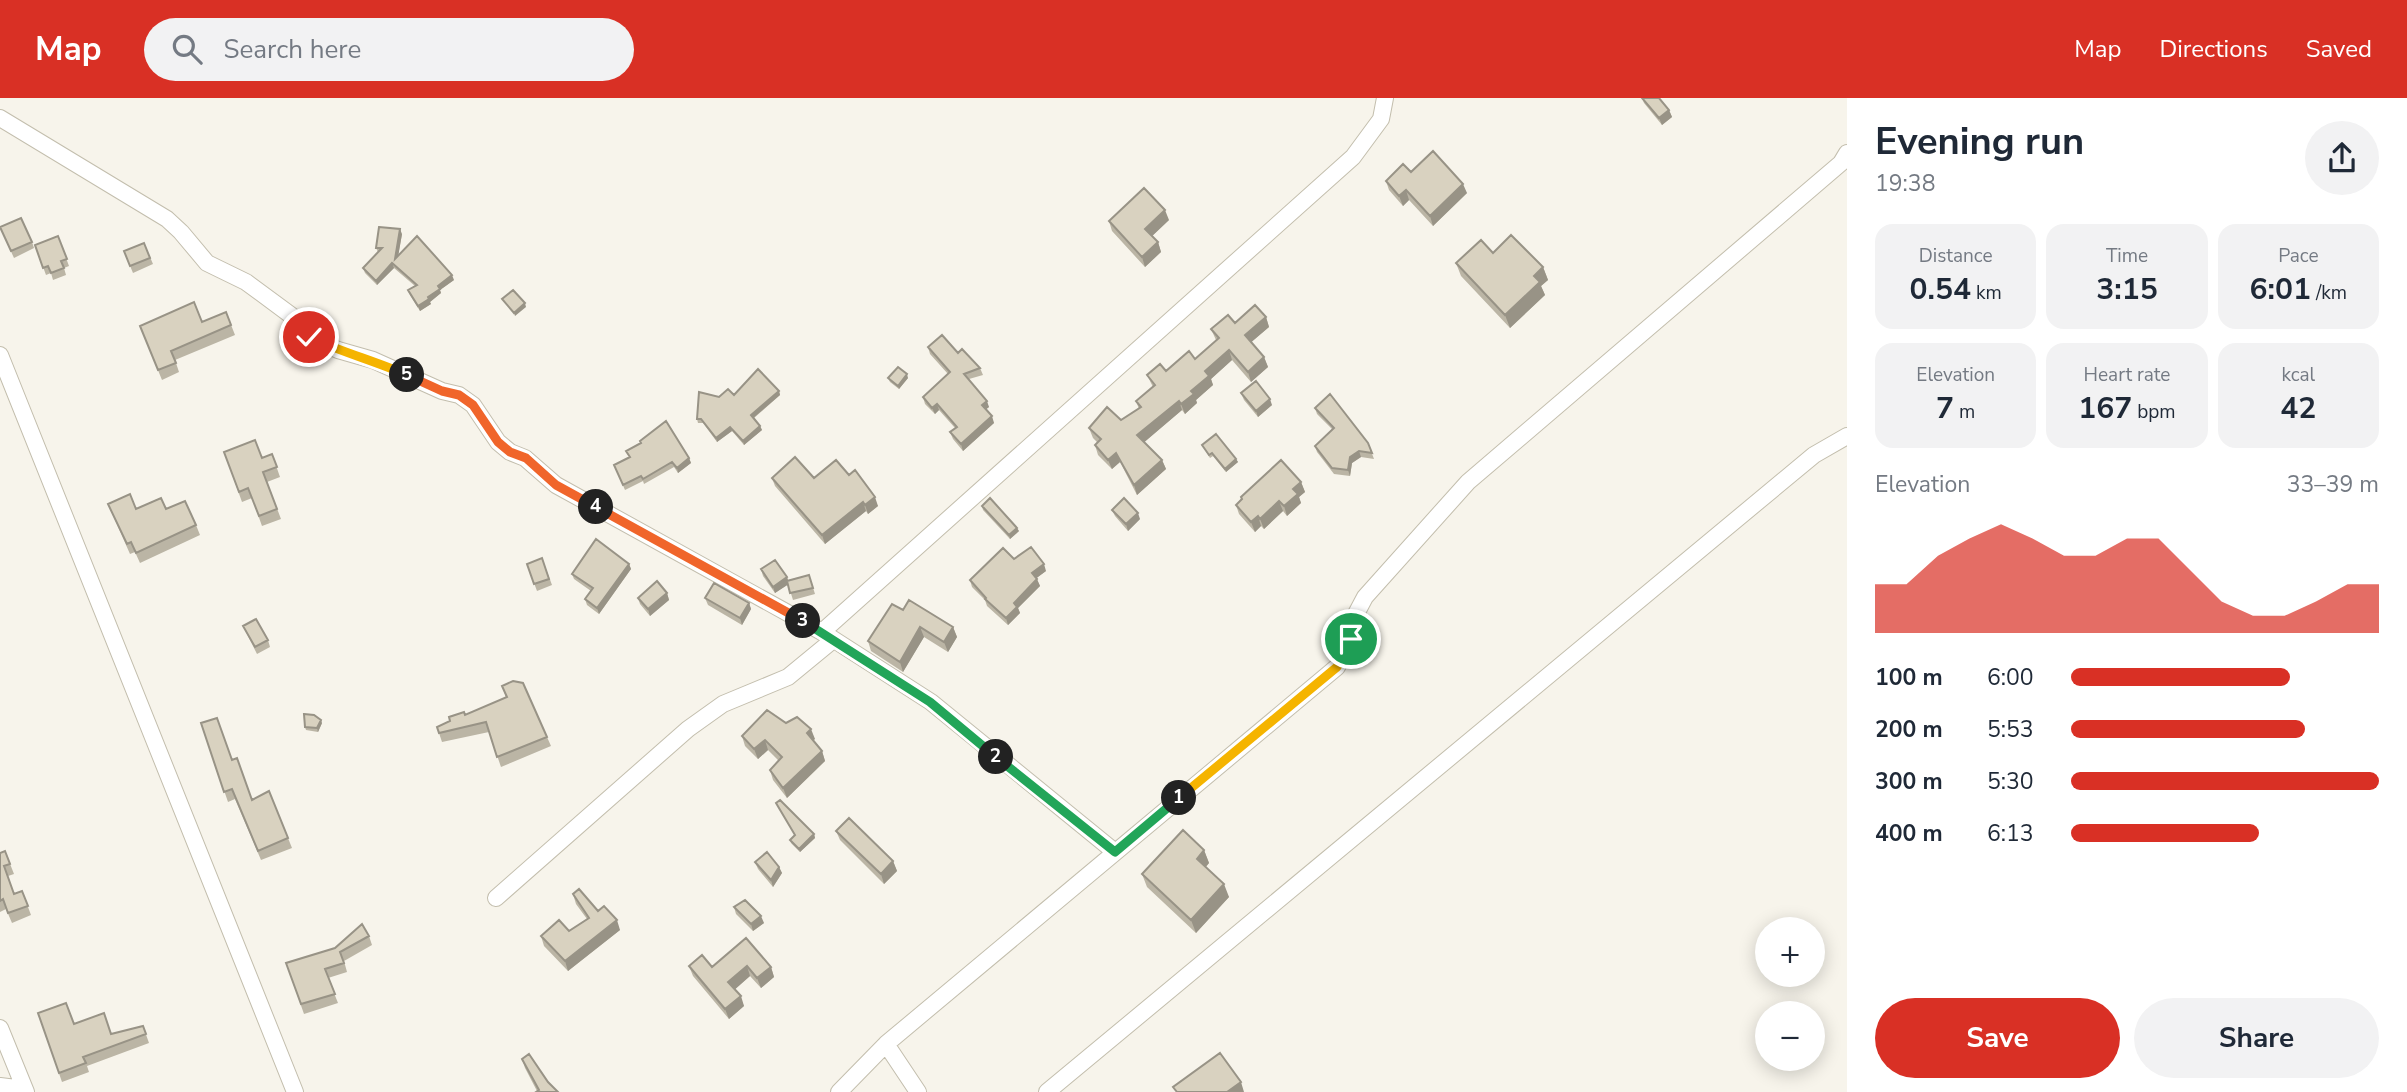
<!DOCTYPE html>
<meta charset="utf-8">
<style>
:root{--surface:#fff;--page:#f2f2f3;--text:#1f2937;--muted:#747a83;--accent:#d93025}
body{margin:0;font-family:"Nunito Sans",sans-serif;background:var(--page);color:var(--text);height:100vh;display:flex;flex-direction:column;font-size:26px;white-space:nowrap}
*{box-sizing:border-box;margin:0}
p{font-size:23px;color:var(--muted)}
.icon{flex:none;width:38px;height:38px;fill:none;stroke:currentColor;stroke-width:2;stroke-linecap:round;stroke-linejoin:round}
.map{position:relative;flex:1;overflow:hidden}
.sheet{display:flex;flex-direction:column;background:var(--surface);width:560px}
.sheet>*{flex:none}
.tools{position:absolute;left:1755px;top:819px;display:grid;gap:14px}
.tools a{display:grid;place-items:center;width:70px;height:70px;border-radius:50%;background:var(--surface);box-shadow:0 4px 18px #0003;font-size:35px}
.pin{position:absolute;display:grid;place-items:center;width:60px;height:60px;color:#fff;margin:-30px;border:4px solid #fff;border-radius:50%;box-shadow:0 2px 7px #0007}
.km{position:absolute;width:35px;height:35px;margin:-18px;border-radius:50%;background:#222;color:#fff;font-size:19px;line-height:35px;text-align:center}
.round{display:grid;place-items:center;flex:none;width:74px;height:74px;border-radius:37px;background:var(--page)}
.headline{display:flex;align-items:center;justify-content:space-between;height:119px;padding:0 28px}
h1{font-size:38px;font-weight:700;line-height:52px}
.metrics{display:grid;grid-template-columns:repeat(3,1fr);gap:10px;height:119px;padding:7px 28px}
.metrics div{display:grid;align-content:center;border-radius:18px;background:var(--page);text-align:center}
.metrics b{font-size:30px;font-weight:700}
.metrics small{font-size:19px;font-weight:400}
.metrics p{font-size:19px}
.chart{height:196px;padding:14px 28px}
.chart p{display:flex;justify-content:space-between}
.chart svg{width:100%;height:126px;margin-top:7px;fill:var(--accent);opacity:.7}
.button{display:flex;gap:14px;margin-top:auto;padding:14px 28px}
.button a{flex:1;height:80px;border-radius:42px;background:var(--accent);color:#fff;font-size:28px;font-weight:700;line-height:80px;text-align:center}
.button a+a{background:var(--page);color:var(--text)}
ul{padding:0 28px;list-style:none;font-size:23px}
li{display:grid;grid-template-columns:112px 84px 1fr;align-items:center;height:52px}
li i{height:18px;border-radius:9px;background:var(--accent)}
header{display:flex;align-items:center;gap:42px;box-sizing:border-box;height:98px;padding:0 35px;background:var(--accent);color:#fff}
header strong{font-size:33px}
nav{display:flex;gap:38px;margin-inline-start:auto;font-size:24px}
.search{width:490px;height:63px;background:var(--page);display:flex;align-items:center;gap:18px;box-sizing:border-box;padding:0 24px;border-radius:38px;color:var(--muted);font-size:26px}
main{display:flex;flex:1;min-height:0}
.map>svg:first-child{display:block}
</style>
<header>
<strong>Map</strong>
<div class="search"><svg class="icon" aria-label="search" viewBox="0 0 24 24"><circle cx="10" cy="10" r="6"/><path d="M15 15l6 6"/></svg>Search here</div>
<nav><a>Map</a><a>Directions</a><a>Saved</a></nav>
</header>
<main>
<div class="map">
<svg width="1847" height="994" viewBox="0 0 1847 994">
<rect width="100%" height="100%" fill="#f7f4eb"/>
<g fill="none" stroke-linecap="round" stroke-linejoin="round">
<defs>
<path id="street" d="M0 20 167 121 181 134 207 165 246 184 292 218 309 239 338 252 373 262 442 293 459 297 473 307 498 344 510 354 525 360 556 387 822 534 931 604 1115 754
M0 257 295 994
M822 534 1353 59 1381 21 1385 0
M496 800 688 631 723 606 788 579 833 542
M0 930 26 994
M886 946 918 994
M0 988 24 991
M839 994 886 946 1337 569 1351 541 1356 516 1365 499 1468 384 1841 65 1847 55
M1047 994 1814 357 1847 338"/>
</defs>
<!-- street casing -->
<use href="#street" stroke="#c3bead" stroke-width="18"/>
<!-- street -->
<use href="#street" stroke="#fff" stroke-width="16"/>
</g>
<!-- wall -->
<path fill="#bbb5a5" d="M1642 0H1659L1669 12 1672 19 1662 27 1644 5Z
M1411 74 1467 95 1433 128 1409 102 1403 108 1389 92 1386 83Z
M1169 122 1152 138 1158 144 1161 154 1145 169 1112 133 1109 123Z
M3 136 32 144 34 150 14 160Z
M402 136 398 158 454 182 440 192 441 195 430 204 431 206 420 213 410 197 408 192 415 188 394 170 377 187 365 175 363 170 378 154 376 150Z
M58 138 69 168 64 170 66 177 53 182 51 175 46 177 35 147Z
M144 145 153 166 133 175 124 153Z
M1493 155 1543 169 1548 182 1541 188 1545 197 1510 230 1461 178 1456 165Z
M226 214 235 237 175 262 179 274 162 282 144 238 202 224Z
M1266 219 1269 229 1251 244 1264 259 1268 269 1251 284 1232 262 1211 281 1213 287 1196 302 1197 305 1185 316 1182 312 1144 344 1162 362 1166 371 1137 397 1120 364 1112 371 1098 357 1095 347 1098 345 1093 340 1089 330 1121 322 1139 311 1136 303 1153 289 1147 277 1166 273 1195 261 1216 242 1211 231 1235 225Z
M928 249 958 255 980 270 983 277 969 281 989 309 986 311 994 325 963 353 953 341 950 334 955 330 939 312 935 316 925 306 923 299 948 276 930 256Z
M888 280H908L899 291 890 284Z
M779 293 780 297 754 320 760 328 762 332 744 347 732 333 717 344 703 325H698L697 321 719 299Z
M1241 295 1272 307 1258 319 1244 302Z
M1315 310 1368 345 1374 361 1361 359 1352 365 1350 378 1334 376 1317 354 1315 348 1332 331 1317 316Z
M1202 347 1236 361 1238 364 1226 374 1213 358 1210 360Z
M626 353 689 360 691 365 678 375 674 369 644 386 643 383 625 392 614 367 629 359Z
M224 354 262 360 272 356 280 379 267 384 281 421 262 428 252 400 242 404Z
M849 377 878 408 868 416 866 413 825 446 775 388 772 380H814Z
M1301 384 1305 394 1299 399 1301 405 1287 418 1283 413 1264 431 1261 428 1255 434 1239 416 1236 407 1241 401V399Z
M108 406 136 411H166L196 427 200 437 140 465 135 454 130 456Z
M982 408 1019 433 1010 441 983 412Z
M1112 412 1140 421 1128 433 1115 418Z
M542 460 552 487 537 493 527 466Z
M1014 461 1046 473 1036 480 1040 488 1018 510 1020 515 1008 527 987 508 985 502 972 489 970 482Z
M629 466 631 471 599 516 587 507 585 501 591 493 574 481 572 476Z
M761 471 787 479 788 482 809 477 815 496 793 502 788 486 775 495 763 478Z
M667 495 669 502 650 518 640 506 638 500Z
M705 500 749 505 751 511 742 527 708 507Z
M903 512 953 529 957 539 948 554 924 539 903 574 871 553 868 543Z
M243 528 268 542 270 549 257 556Z
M502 588 547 639 551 648 501 669 489 634 442 644 437 629 506 599Z
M201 625 232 662 252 702 288 740 292 750 261 762 235 701 228 704Z
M322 625 318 634 306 632 305 629Z
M786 625 815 641 813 642 822 653 825 663 787 700 773 682 770 672 779 663 768 652 758 661 745 648 742 638Z
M776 705 814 736 815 740 800 754 791 745 790 742 795 737Z
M836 733 893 763 897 773 884 786 840 742Z
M1204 752 1209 765 1206 769 1229 799 1196 835 1147 789 1142 776Z
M5 753 14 776 8 778 14 796 22 793 31 817 12 825 6 811 0 814V755Z
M755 764 779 769 782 775 773 789 758 771Z
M573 796 598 813 620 832 568 873 544 848 541 838 569 833 587 821 576 806Z
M734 809 764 825 753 833 736 816Z
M369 838 372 847 344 863 347 874 328 880 338 905 304 916 286 865 335 850Z
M689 868 771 869 774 879 761 890 750 878 735 891 744 908 729 921 693 878Z
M38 915 74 926 111 936 143 928 149 945 87 968 89 974 62 984Z
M522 961 548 984 537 993 525 970Z"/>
<!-- shaded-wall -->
<path fill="#989386" d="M1669 12 1672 19 1662 27 1659 20Z
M1463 86 1467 95 1433 128 1430 118Z
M1406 92 1409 102 1403 108 1399 98Z
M1165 112 1169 122 1149 141 1145 131Z
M400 131 402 136 397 165 395 161Z
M1158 144 1161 154 1145 169 1142 159Z
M392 165 394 170 377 187 376 183Z
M1543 169 1548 182 1541 188 1545 197 1510 230 1505 217 1534 178Z
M452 177 454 182 440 192 441 195 430 204 431 206 420 213 418 208 428 199 438 188Z
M525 205 526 209 515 218 514 215Z
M1266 219 1269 229 1248 247 1245 237Z
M1229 252 1232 262 1211 281 1213 287 1196 302 1197 305 1185 316 1181 306 1205 273Z
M1264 259 1268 269 1251 284 1248 274Z
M907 276 908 280 899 291 898 288Z
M779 293 780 297 752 321 751 317Z
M1270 301 1272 307 1258 319 1256 313Z
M987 303 989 309 984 313 982 307Z
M1179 303 1182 312 1141 347 1137 337Z
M937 306 939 312 935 316 932 310Z
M992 318 994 325 963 353 961 346Z
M760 328 762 332 744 347 743 343Z
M730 329 732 333 717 344 716 340Z
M1359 353 1361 359 1352 365 1350 378 1348 372 1350 359Z
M1116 355 1120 364 1112 371 1108 362Z
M689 360 691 365 678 375 677 370Z
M1236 361 1238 364 1226 374 1225 371Z
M1162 362 1166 371 1137 397 1134 387Z
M1301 384 1305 394 1299 399 1301 405 1287 418 1284 408 1293 391Z
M875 399 878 408 868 416 865 407Z
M1279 403 1283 413 1264 431 1260 421Z
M863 404 866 413 825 446 822 437Z
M1138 415 1140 421 1128 433 1126 426Z
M1258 418 1261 428 1255 434 1251 424Z
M1017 430 1019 433 1010 441 1009 437Z
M629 466 631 471 599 516 597 510Z
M1044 466 1046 473 1034 482 1032 475Z
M787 479 789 486 775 495 773 489Z
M1037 481 1040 488 1018 510 1020 515 1008 527 1006 520 1014 505Z
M667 495 669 502 650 518 648 511Z
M749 505 751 511 742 527 740 520Z
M920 529 924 539 903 574 900 564Z
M953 529 957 539 948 554 944 544Z
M321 622 322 625 318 634 317 630Z
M811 631 815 641 811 644 807 635Z
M765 642 768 652 758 661 754 651Z
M822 653 825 663 787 700 783 690Z
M814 736 815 740 800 754 799 751Z
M1204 752 1209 765 1201 774 1197 761Z
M893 763 897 773 884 786 881 776Z
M779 769 782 775 773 789 771 782Z
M1224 786 1229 799 1196 835 1191 822Z
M761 818 764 825 753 833 751 826Z
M617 822 620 832 568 873 565 863Z
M747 868 750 878 732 894 728 884Z
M771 869 774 879 761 890 757 880Z
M741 898 744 908 729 921 725 911Z
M1241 984 1244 994H1227Z"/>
<!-- building -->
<path fill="#d9d2c0" stroke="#989386" stroke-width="2" d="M1642 0H1659L1669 12 1659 20Z
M1433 53 1463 86 1430 118 1406 92 1399 98 1386 83 1403 66 1411 74Z
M1144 90 1165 112 1145 131 1158 144 1142 159 1109 123Z
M21 120 32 144 11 153 0 129Z
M379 129 400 131 395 161 417 138 452 177 438 188 440 191 428 199 429 201 418 208 408 192 417 187 392 165 376 183 363 170 382 150H376Z
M1511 137 1543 169 1534 178 1540 184 1505 217 1456 165 1481 142 1493 155Z
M58 138 67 161 61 163 64 170 51 175 48 168 43 170 35 147Z
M144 145 150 160 130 168 124 153Z
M513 192 525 205 514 215 502 201Z
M194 204 202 224 226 214 231 227 171 253 176 265 158 272 140 228Z
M1255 207 1266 219 1245 237 1264 259 1248 274 1229 252 1205 273 1209 278 1191 293 1194 296 1181 306 1179 303 1137 337 1162 362 1134 387 1116 355 1108 362 1095 347 1101 341 1089 330 1107 309 1121 322 1141 309 1136 303 1155 287 1147 277 1160 266 1166 273 1189 253 1195 261 1219 240 1211 231 1228 217 1235 225Z
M942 237 958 255 962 251 980 270 964 276 987 303 982 307 992 318 961 346 950 334 957 329 937 306 932 310 923 299 950 274 928 249Z
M898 269 907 276 898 288 888 280Z
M758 271 779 293 751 317 760 328 743 343 730 329 716 340 701 321H697L699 294 719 299 728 291 734 297Z
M1256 283 1270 301 1256 313 1241 295Z
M1330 296 1368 345 1372 355 1359 353 1350 359 1348 372 1332 370 1315 348 1334 330 1315 310Z
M666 323 689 360 677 370 672 364 643 381 641 378 623 387 614 367 630 359 626 353 641 345 640 343Z
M1216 336 1236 361 1225 371 1212 355 1209 357 1202 347Z
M255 342 262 360 272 356 277 369 263 374 277 411 259 418 248 390 239 394 224 354Z
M795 359 814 380 836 362 849 377 855 372 875 399 865 407 863 404 822 437 772 380Z
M1281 362 1301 384 1293 391 1298 396 1284 408 1279 403 1260 421 1258 418 1251 424 1236 407 1242 401 1241 399Z
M130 396 136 411 161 400 166 411 185 403 196 427 136 455 131 444 127 446 108 406Z
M990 400 1017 430 1009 437 982 408Z
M1124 400 1138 415 1126 426 1112 412Z
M596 441 629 466 597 510 585 501 593 490 572 476Z
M1031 449 1044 466 1032 475 1037 481 1014 505 1017 509 1006 520 985 501 986 500 970 482 1003 450 1014 461Z
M542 460 549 481 534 486 527 466Z
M775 462 787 479 773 489 761 471Z
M809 477 813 490 790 495 787 483Z
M657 483 667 495 648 511 638 500Z
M714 485 749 505 740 520 705 500Z
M909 502 953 529 944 544 920 529 900 564 868 543 892 506 903 512Z
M256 521 268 542 255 549 243 528Z
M513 583 523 585 547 639 497 659 486 624 439 635 437 629 450 623 449 619 464 614 465 617 507 599 502 588Z
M767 612 786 625 797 619 811 631 807 635 822 653 783 690 770 672 782 659 765 642 754 651 742 638Z
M304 616 314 617 321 622 317 630 305 629Z
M217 620 232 662 237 660 252 702 269 693 288 740 258 753 232 691 224 694 201 625Z
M780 702 814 736 799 751 790 742 795 737 776 705Z
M849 720 893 763 881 776 836 733Z
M1183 732 1204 752 1197 761 1224 786 1191 822 1142 776Z
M5 753 10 766 4 768 14 796 22 793 28 808 8 815 3 801 0 803V755Z
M767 754 779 769 771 782 755 764Z
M579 791 598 813 604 808 617 822 565 863 541 838 559 822 569 833 589 820 573 796Z
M745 802 761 818 751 826 734 809Z
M362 826 369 838 340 854 344 865 325 871 335 896 301 906 286 865 335 850Z
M746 840 771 869 757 880 747 868 728 884 741 898 725 911 689 868 702 857 712 869Z
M66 905 74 926 104 915 111 936 143 928 146 936 83 959 86 965 59 975 38 915Z
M1220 955 1241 984 1227 994H1177L1173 989Z
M529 956 548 984 558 994H536L539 992 522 961Z"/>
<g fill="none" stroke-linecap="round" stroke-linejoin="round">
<defs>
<path id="split-1" d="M1179 700 1337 569 1351 541"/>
<path id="split-2" d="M996 659 1115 754 1179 700"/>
<path id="split-3" d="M803 523 930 604 996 659"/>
<path id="split-4" d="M596 409 803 523"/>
<path id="split-5" d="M407 277 442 293 459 297 473 307 498 344 510 354 526 360 556 387 596 409"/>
<path id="split-6" d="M309 239C341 254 375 263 407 277"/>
</defs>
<!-- split-1 casing -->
<use href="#split-1" stroke="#fff" stroke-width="14"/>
<!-- split-2 casing -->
<use href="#split-2" stroke="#fff" stroke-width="14"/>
<!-- split-3 casing -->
<use href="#split-3" stroke="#fff" stroke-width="14"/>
<!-- split-4 casing -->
<use href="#split-4" stroke="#fff" stroke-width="14"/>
<!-- split-5 casing -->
<use href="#split-5" stroke="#fff" stroke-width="14"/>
<!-- split-6 casing -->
<use href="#split-6" stroke="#fff" stroke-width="14"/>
<!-- split-1 -->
<use href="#split-1" stroke="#f5b400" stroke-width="9"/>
<!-- split-2 -->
<use href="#split-2" stroke="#22a559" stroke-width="9"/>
<!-- split-3 -->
<use href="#split-3" stroke="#22a559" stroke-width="9"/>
<!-- split-4 -->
<use href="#split-4" stroke="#f0652b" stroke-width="9"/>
<!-- split-5 -->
<use href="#split-5" stroke="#f0652b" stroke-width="9"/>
<!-- split-6 -->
<use href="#split-6" stroke="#f5b400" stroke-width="9"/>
</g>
</svg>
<div class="tools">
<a>+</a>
<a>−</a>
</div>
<div class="pin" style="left:1351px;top:541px;background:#1e9e55"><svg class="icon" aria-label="arrive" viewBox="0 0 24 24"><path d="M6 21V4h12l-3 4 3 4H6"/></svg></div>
<div class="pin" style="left:309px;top:239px;background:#d93025"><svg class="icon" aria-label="check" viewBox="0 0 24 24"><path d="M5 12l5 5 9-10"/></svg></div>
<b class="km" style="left:1179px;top:700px">1</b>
<b class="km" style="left:996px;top:659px">2</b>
<b class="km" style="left:803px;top:523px">3</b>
<b class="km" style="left:596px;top:409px">4</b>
<b class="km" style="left:407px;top:277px">5</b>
</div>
<section class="sheet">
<div class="headline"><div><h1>Evening run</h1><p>19:38</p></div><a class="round"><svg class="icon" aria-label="share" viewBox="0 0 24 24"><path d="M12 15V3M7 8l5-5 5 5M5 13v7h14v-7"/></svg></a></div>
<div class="metrics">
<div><p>Distance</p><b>0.54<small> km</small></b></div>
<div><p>Time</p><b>3:15</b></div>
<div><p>Pace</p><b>6:01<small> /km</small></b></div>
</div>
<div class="metrics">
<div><p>Elevation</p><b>7<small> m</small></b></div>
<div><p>Heart rate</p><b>167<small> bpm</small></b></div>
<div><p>kcal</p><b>42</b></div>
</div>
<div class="chart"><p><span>Elevation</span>33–39 m</p>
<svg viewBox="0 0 160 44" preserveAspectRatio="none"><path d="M0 44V27L10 27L20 17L30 11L40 6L50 11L60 17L70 17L80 11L90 11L100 22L110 33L120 38L130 38L140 33L150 27L160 27V44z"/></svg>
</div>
<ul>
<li><b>100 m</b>6:00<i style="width:71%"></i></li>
<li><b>200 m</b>5:53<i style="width:76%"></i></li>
<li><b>300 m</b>5:30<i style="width:100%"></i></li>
<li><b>400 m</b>6:13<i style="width:61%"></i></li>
</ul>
<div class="button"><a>Save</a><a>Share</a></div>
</section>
</main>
